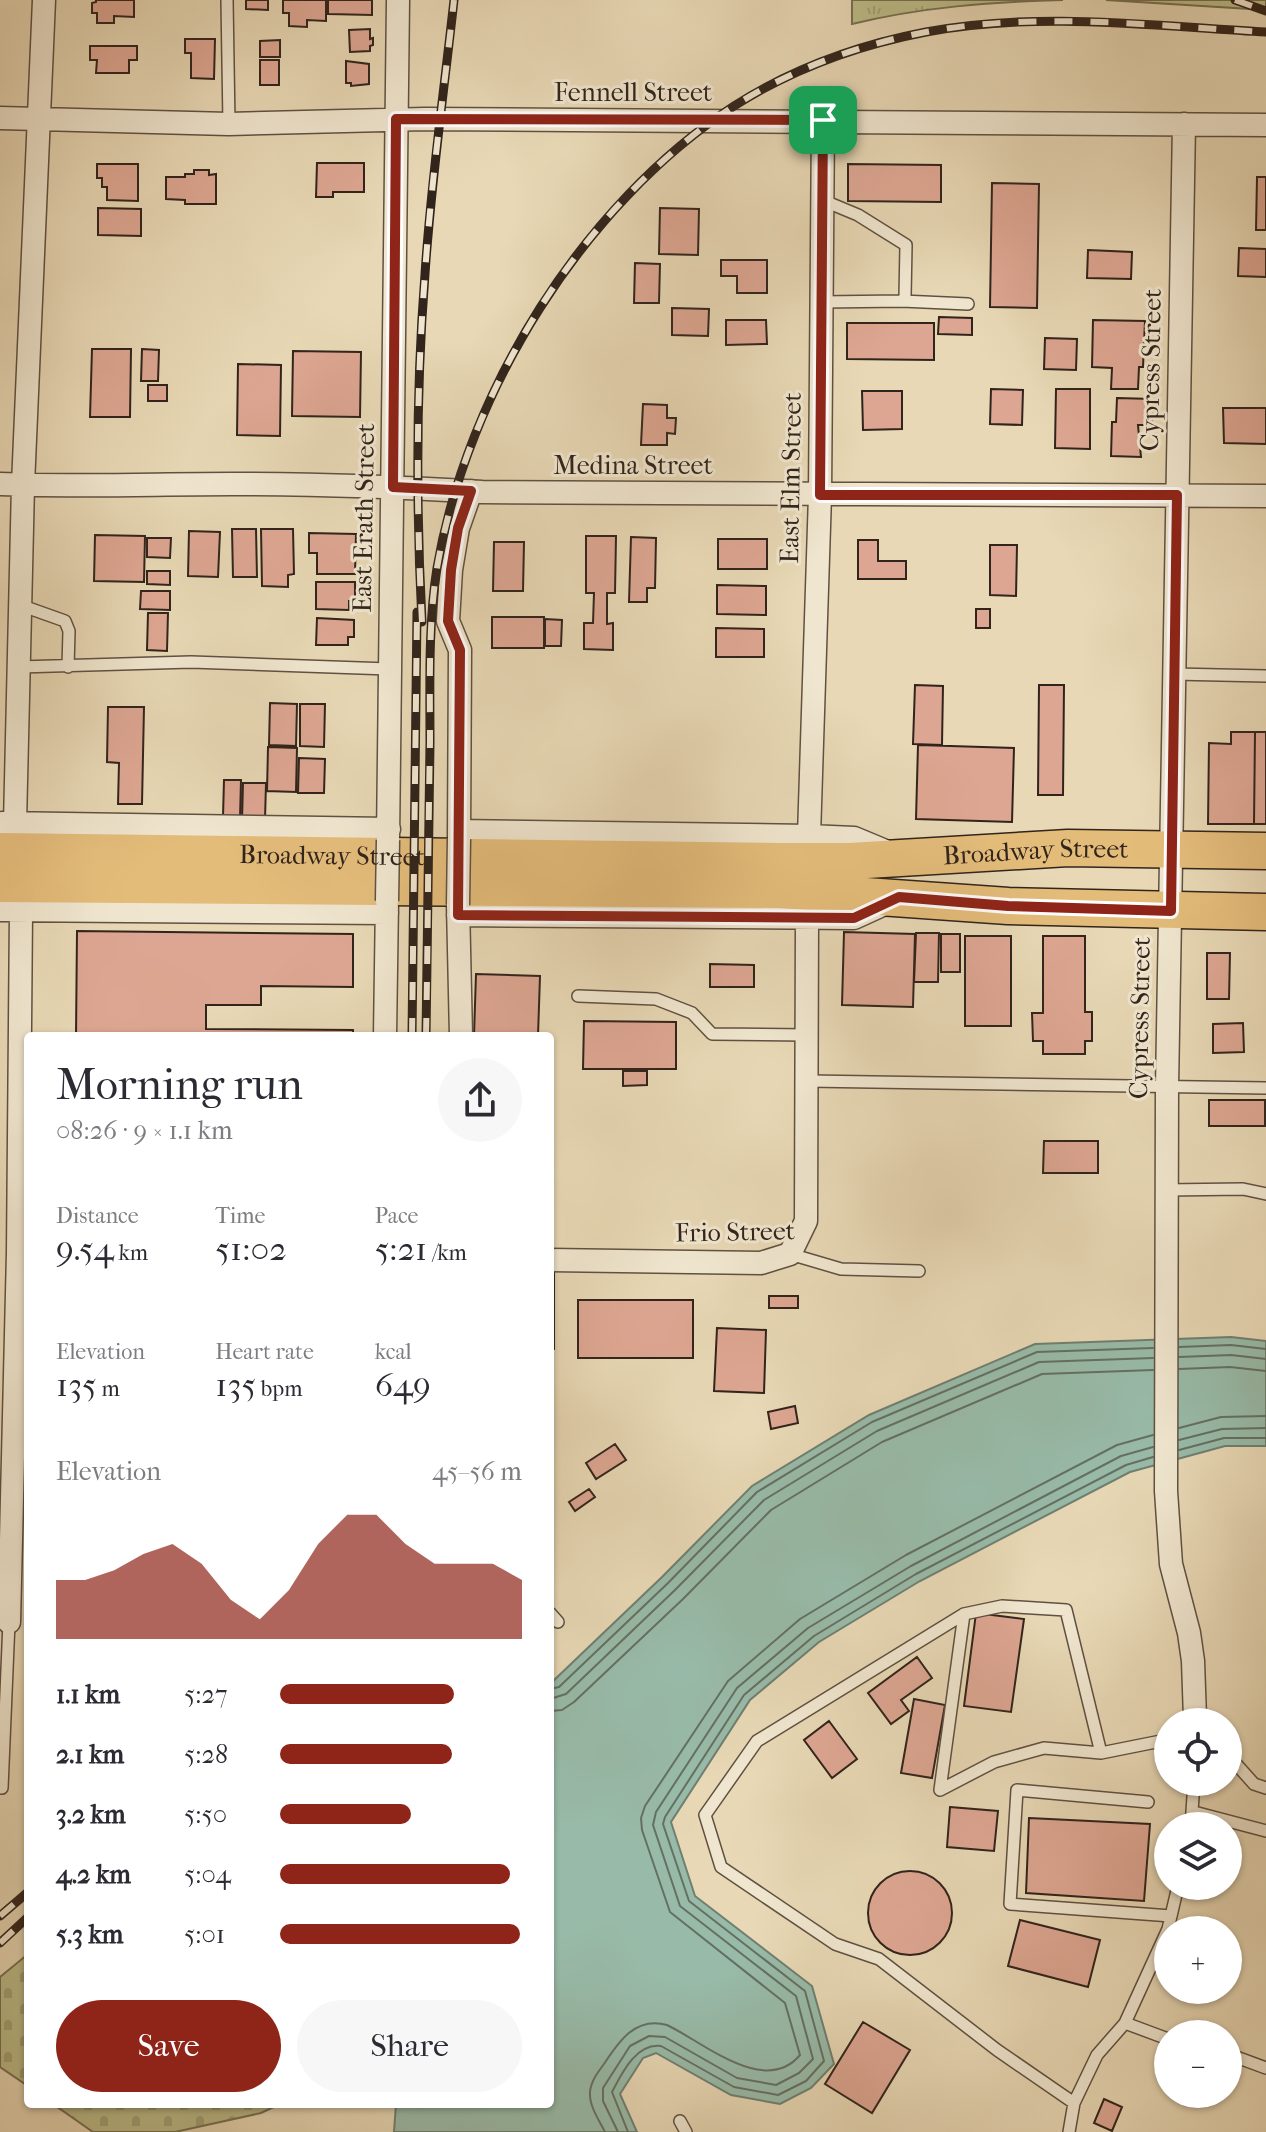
<!DOCTYPE html>
<meta charset="utf-8">
<style>
:root{--surface:#fff;--page:#f7f7f7;--text:#2b2b33;--muted:#7c7c81;--accent:#8f2418}
body{margin:0;font-family:"IM FELL French Canon",serif;background:var(--page);color:var(--text);height:100vh;display:flex;flex-direction:column;font-size:30px;white-space:nowrap}
*{box-sizing:border-box;margin:0}
p{font-size:26px;color:var(--muted)}
.icon{flex:none;width:44px;height:44px;fill:none;stroke:currentColor;stroke-width:2;stroke-linecap:round;stroke-linejoin:round}
.map{position:relative;flex:1;overflow:hidden}
.drawer{position:absolute;left:24px;top:1032px;width:530px;height:1076px;display:flex;flex-direction:column;background:var(--surface);border-radius:8px;box-shadow:0 2px 6px #0004}
.drawer>*{flex:none}
.buttons{position:absolute;left:1154px;top:1708px;display:grid;gap:16px}
.buttons a{display:grid;place-items:center;width:88px;height:88px;border-radius:50%;background:var(--surface);box-shadow:0 2px 6px #0004;font-size:40px}
.pin{position:absolute;display:grid;place-items:center;width:68px;height:68px;color:#fff;margin:-34px;border-radius:16px;box-shadow:0 4px 12px #0006}
.round{display:grid;place-items:center;flex:none;width:84px;height:84px;border-radius:42px;background:var(--page)}
.summary{display:flex;align-items:center;justify-content:space-between;height:136px;padding:0 32px}
h1{font-size:44px;font-weight:600;line-height:60px}
.metrics{display:grid;grid-template-columns:repeat(3,1fr);gap:12px;height:136px;padding:8px 32px}
.metrics div{display:grid;align-content:center}
.metrics b{font-size:34px;font-weight:600}
.metrics small{font-size:22px;font-weight:400}
.metrics p{font-size:22px}
.chart{height:224px;padding:16px 32px}
.chart p{display:flex;justify-content:space-between}
.chart svg{width:100%;height:144px;margin-top:8px;fill:var(--accent);opacity:.7}
.action{display:flex;gap:16px;margin-top:auto;padding:16px 32px}
.action a{flex:1;height:92px;border-radius:48px;background:var(--accent);color:#fff;font-size:32px;font-weight:600;line-height:92px;text-align:center}
.action a+a{background:var(--page);color:var(--text)}
ul{padding:0 32px;list-style:none;font-size:26px}
li{display:grid;grid-template-columns:128px 96px 1fr;align-items:center;height:60px}
li i{height:20px;border-radius:10px;background:var(--accent)}
.map>svg:first-child{display:block}
</style>
<div class="map">
<svg width="1266" height="2132" viewBox="0 0 1266 2132">
<defs>
<pattern id="cemetery-stones" width="16" height="16" patternUnits="userSpaceOnUse" patternTransform="scale(2)"><rect width="16" height="16" fill="#bcbd8a"/><path d="M2 7V4a2 2 0 0 1 4 0v3zM10 15v-3a2 2 0 0 1 4 0v3z" fill="#a2a276"/></pattern>
<pattern id="park-tufts" width="24" height="20" patternUnits="userSpaceOnUse" patternTransform="scale(2)"><rect width="24" height="20" fill="#bcbd8a"/><path d="M3 7l-1-3M5 7V3M7 7l1-3M15 17l-1-3M17 17v-4M19 17l1-3" fill="none" stroke="#a2a276"/></pattern>
</defs>
<rect width="100%" height="100%" fill="#e8d8b5"/>
<filter id="stains"><feTurbulence type="fractalNoise" baseFrequency=".0025" numOctaves="4"/><feColorMatrix values="0 0 0 0 .2 0 0 0 0 .09 0 0 0 0 .02 0 0 0 .5 -.17"/></filter>
<radialGradient id="worn" r=".72"><stop offset=".6" stop-color="#630" stop-opacity="0"/><stop offset="1" stop-color="#630" stop-opacity=".3"/></radialGradient>
<!-- cemetery -->
<path fill="url(#cemetery-stones)" stroke="#767053" stroke-width="2" d="M28 1954V2086L0 2067V1977Z
M53 2104H280L261 2113 175 2132H93Z"/>
<!-- park -->
<path fill="url(#park-tufts)" stroke="#767053" stroke-width="2" d="M852 0H1063C991 2 922 7 852 24Z
M1106 0H1266V10Z"/>
<!-- water -->
<path fill="#98bba9" stroke="#6f7f71" stroke-width="2" d="M1231 1337 1266 1341V1446H1225L1130 1472 920 1581 819 1642 750 1700 671 1822 695 1896 812 1986 834 2064 811 2088 780 2104 731 2095 656 2053 643 2058 620 2094 637 2132H394L396 2104H550V1684L662 1577 752 1486 869 1415 1035 1344Z"/>
<g fill="none" stroke-linecap="round" stroke-linejoin="round">
<!-- shore -->
<path stroke="#647062" stroke-width="2" d="M1179 1347 1231 1345 1266 1349
M1179 1357 1231 1355 1266 1359
M1179 1369 1230 1367 1266 1371
M1179 1428 1221 1417 1266 1416
M1179 1440 1222 1429 1266 1428
M1179 1450 1224 1438H1266
M550 1689 559 1687 668 1583 757 1492 872 1422 1037 1352 1153 1348
M550 1699 566 1694 675 1590 764 1500 877 1431 1039 1362 1153 1358
M550 1711 562 1710 574 1702 683 1599 771 1510 882 1442 1042 1374 1153 1370
M605 2132C599 2120 589 2106 590 2092 591 2081 598 2072 604 2064 619 2041 636 2016 667 2025 703 2042 765 2097 800 2055L785 2003 670 1912 642 1830 641 1818 645 1806 728 1681 800 1619 906 1555 1117 1445 1153 1435
M618 2132 603 2101V2088L630 2046 649 2036 665 2037 737 2078 776 2085 799 2073 813 2059 796 1996 680 1906 653 1825 656 1812 737 1688 808 1628 911 1566 1121 1456 1153 1447
M628 2132 612 2092C622 2073 636 2043 661 2046L734 2087 778 2095 806 2081 824 2061 805 1991 689 1901 663 1824 665 1817 744 1695 814 1636 916 1574 1126 1465 1153 1457"/>
</g>
<!-- building -->
<path fill="#dda692" stroke="#31241c" stroke-width="2" d="M96 0H134V17L114 16V23H97V13H92V3L96 2Z
M246 0H268V10L246 9Z
M283 0H326V21L307 20V27L289 26V13H283Z
M328 0H372V15L328 14Z
M370 29V39L373 38V45L370 46V51L350 52 349 30Z
M185 39H215L214 79 191 78V53H185Z
M280 40V57H260V41Z
M90 46H137V60H129V73H96L97 60H90Z
M260 60H279V85H260Z
M346 61 369 64V84L351 86V83H346Z
M317 163H364V192H333V197H316Z
M97 164H138V201L107 200V187H102V178H97Z
M848 164 941 165V202L848 201Z
M194 170H209V175L216 174V204H185V200L166 199V177H185V174H194Z
M1257 177H1266V230H1256Z
M992 183 1039 184 1037 308 990 307Z
M98 208 141 209V236L98 235Z
M660 208 699 209 698 255 659 254Z
M1239 248 1266 249V277L1238 276Z
M1088 250 1132 252 1131 279 1087 278Z
M721 260H767V293H737V276H721Z
M635 263 660 264 659 303H634Z
M672 308 709 309 708 336 672 335Z
M939 317 972 318V335L938 334Z
M726 320H766L767 344 726 345Z
M1093 320 1145 321 1143 367H1139L1138 389H1111L1112 368 1092 367Z
M847 323H934V360L847 359Z
M1045 338 1077 339 1076 370 1044 369Z
M92 349H131L130 417H90Z
M142 349 159 350 158 381H141Z
M293 351 361 352 360 417 292 416Z
M238 364 281 365 280 436 237 435Z
M148 385H167V401H148Z
M991 389 1023 390 1022 425 990 424Z
M1056 389H1090V449L1055 448Z
M862 391H902V429L863 430Z
M1117 398 1153 399 1152 425H1138L1141 457 1111 456 1112 422H1116Z
M643 404 667 405V418H676L675 434 667 433V445H641Z
M1223 408H1266V444L1224 443Z
M232 529H256L257 577H233Z
M261 529H293L294 574 288 575V587L262 586Z
M189 531 220 532 218 577 188 576Z
M309 533 356 534 355 574H317V553H309Z
M95 535 145 536 144 582 94 581Z
M586 536H616L615 593H607V624L613 623V650L584 649V623H593L594 593H586Z
M631 537 656 538 655 588H647V602H629Z
M147 538H171L170 558 147 557Z
M718 539H767V569H718Z
M858 540H878V561H906V579H858Z
M494 542H524L523 591H493Z
M990 545H1017L1016 596 990 595Z
M147 571H170V585L147 584Z
M316 582H355V601H349V610L316 609Z
M717 585 766 586V615L717 614Z
M141 591H170V610L140 609Z
M976 609H990V628H976Z
M148 613H168L167 651 147 650Z
M492 617H544V648H492Z
M317 618 354 620V637H348V645H316Z
M545 619 562 620 561 646H545Z
M716 628 764 629V657H716Z
M915 685 943 686 942 745 913 744Z
M1039 685H1064L1063 795H1038Z
M270 703 297 704 296 746 269 745Z
M300 704H325L324 747 300 746Z
M108 707H144L142 804H118L119 763 107 762Z
M1231 732H1255L1254 824H1208L1209 743 1231 744Z
M1255 732H1266V824H1254Z
M918 745 1014 748 1012 822 916 819Z
M268 747 297 748 296 792 267 791Z
M299 758 325 759 324 793H298Z
M224 780H241L240 818 223 817Z
M243 783H266L265 820H242Z
M77 931 353 934V987L261 986V1005H206V1029L353 1030V1036H76Z
M844 932 915 934 913 1007 842 1005Z
M916 933H939L938 982H914Z
M941 934H960V972H941Z
M965 936H1011V1026H965Z
M1043 936H1085V1012H1092V1041H1085V1054H1043V1041H1033L1032 1013H1043Z
M1207 953H1230L1229 999H1207Z
M710 964 754 965V987H710Z
M476 974 540 976 538 1036H474Z
M584 1021 676 1022V1069H583Z
M1243 1023 1244 1052 1213 1053V1024Z
M623 1071H647V1085L623 1086Z
M1209 1100H1265V1126H1209Z
M1044 1141H1098V1173H1043Z
M550 1273H554V1349L550 1350Z
M769 1296H798V1308H769Z
M578 1300H693V1358H578Z
M717 1328 766 1330 764 1393 714 1391Z
M795 1406 798 1423 771 1429 768 1412Z
M615 1444 626 1460 596 1479 586 1463Z
M589 1489 595 1497 575 1511 569 1502Z
M976 1613 1024 1619 1011 1712 964 1706Z
M917 1657 932 1678 901 1700 909 1711 891 1724 868 1693Z
M914 1699 945 1705 932 1778 901 1773Z
M829 1721 857 1759 832 1778 804 1740Z
M950 1807 998 1811 994 1851 947 1847Z
M1029 1818 1150 1824 1144 1901 1026 1893Z
M868 1913a42 42 0 1 1 84 0a42 42 0 1 1-84 0Z
M1020 1920 1100 1940 1088 1987 1008 1966Z
M863 2022 910 2050 872 2113 825 2084Z
M1104 2099 1122 2107 1112 2131 1094 2123Z"/>
<g fill="none" stroke-linecap="round" stroke-linejoin="round">
<defs>
<path id="service" d="M227 0 229 124
M902 301 968 304
M821 302 902 301 905 297 906 245 858 215 822 200
M20 605 65 621 69 631 68 667
M19 667 191 662 389 669
M1174 674 1266 676
M578 996 656 999 692 1013 712 1034 807 1035
M808 1081 1266 1088
M1166 1190 1243 1189 1266 1194
M790 1254 841 1269 919 1271
M550 1613 558 1622
M964 1614 757 1741 705 1815 721 1867 835 1944 879 1959 997 2050 1074 2103
M1228 1755 1254 1784 1266 1788
M2 1788 9 1622
M940 1790 964 1614 1002 1606 1066 1610 1101 1753
M940 1790 994 1762 1044 1748 1101 1753 1161 1741 1168 1736
M1148 1802 1017 1790 1010 1904 1171 1916
M1194 1812 1266 1831
M1191 1826 1194 1782
M1125 2023 1168 2039
M1228 2054 1266 2068
M680 2121 686 2132
M1069 2132 1074 2103 1097 2055 1125 2023 1168 1929 1178 1886"/>
<path id="minor" d="M0 118 229 124 425 119 1266 125
M1184 124 1167 1087 1166 1491 1171 1564 1189 1633 1193 1661 1195 1718
M0 484C78 487 155 484 232 484 316 484 399 487 482 492L1266 496
M2 823 389 829
M15 823 23 485 44 0
M459 831 809 836 854 838 890 853
M809 836 820 495 823 120
M459 839 460 650 448 621 451 570 458 528 471 491
M388 840 398 0
M458 905 461 1036
M0 910 387 913
M458 915 854 918 889 902
M385 1036 387 901
M550 1260 761 1263 790 1254 806 1221 807 919
M9 1622 18 1252 21 911"/>
<g id="primary">
<path id="s1" d="M0 851 781 861H850L1068 848 1266 851"/>
<path d="M0 884 780 890 1008 906 1266 912"/>
</g>
</defs>
<!-- service casing -->
<use href="#service" stroke="#5f5142" stroke-width="14"/>
<!-- minor casing -->
<use href="#minor" stroke="#5f5142" stroke-width="25"/>
<!-- primary casing -->
<use href="#primary" stroke="#31241c" stroke-width="39"/>
<!-- service -->
<use href="#service" stroke="#f0e6cf" stroke-width="11"/>
<!-- minor -->
<use href="#minor" stroke="#f0e6cf" stroke-width="22"/>
<!-- primary -->
<use href="#primary" stroke="#e4bc7a" stroke-width="36"/>
<defs>
<path id="rail" d="M1235 0 1266 11
M422 622C416 507 416 389 425 274 431 182 444 91 454 0
M412 1036 417 612
M426 1036C428 938 428 840 430 742 430 685 428 625 437 568 467 392 583 204 734 106 792 69 858 45 926 32 1038 11 1153 26 1266 32
M0 1916 28 1892
M0 1943 28 1917"/>
</defs>
<!-- rail casing -->
<use href="#rail" stroke="#31241c" stroke-width="9"/>
<!-- rail -->
<use href="#rail" stroke="#f0e6cf" stroke-width="6" stroke-dasharray="18" stroke-linecap="butt"/>
<defs>
<path id="minor-bridge" d="M387 901 388 840
M458 905 459 839"/>
</defs>
<!-- minor-bridge casing -->
<use href="#minor-bridge" stroke="#5f5142" stroke-width="25" stroke-linecap="butt"/>
<!-- minor-bridge -->
<use href="#minor-bridge" stroke="#f0e6cf" stroke-width="22"/>
</g>
<g fill="none" stroke-linecap="round" stroke-linejoin="round">
<defs>
<path id="route" d="M396 119 823 120 820 495H1177L1171 911 1008 906 899 897 854 918 458 915 460 650 448 621 451 570 458 528 471 491 393 487Z"/>
</defs>
<!-- route casing -->
<use href="#route" stroke="#fff" stroke-width="16"/>
<!-- route -->
<use href="#route" stroke="#8f2418" stroke-width="10"/>
</g>
<g text-anchor="middle" dominant-baseline="central" stroke-width="6" stroke-linejoin="round" paint-order="stroke">
<!-- street labels -->
<g font-size="26" fill="#31241c" stroke="#f0e6cf">
<text x="633" y="92">Fennell Street</text>
<text transform="translate(1151 370) rotate(-89)">Cypress Street</text>
<text x="633" y="465">Medina Street</text>
<text transform="translate(791 478) rotate(-89)">East Elm Street</text>
<text transform="translate(364 518) rotate(-89)">East Erath Street</text>
<text stroke="none"><textPath href="#s1" startOffset="1036">Broadway Street</textPath></text>
<text stroke="none"><textPath href="#s1" startOffset="332">Broadway Street</textPath></text>
<text transform="translate(1140 1018) rotate(-89)">Cypress Street</text>
<text transform="translate(735 1232) rotate(-1)">Frio Street</text>
</g>
</g>
<rect width="100%" height="100%" filter="url(#stains)"/>
<rect width="100%" height="100%" fill="url(#worn)"/>
</svg>
<div class="buttons">
<a><svg class="icon" aria-label="locate" viewBox="0 0 24 24"><circle cx="12" cy="12" r="6"/><path d="M12 2v4M12 18v4M2 12h4M18 12h4"/></svg></a>
<a><svg class="icon" aria-label="layers" viewBox="0 0 24 24"><path d="M12 4l9 5-9 5-9-5zM3 14l9 5 9-5"/></svg></a>
<a>+</a>
<a>−</a>
</div>
<div class="pin" style="left:823px;top:120px;background:#1e9e55"><svg class="icon" aria-label="arrive" viewBox="0 0 24 24"><path d="M6 21V4h12l-3 4 3 4H6"/></svg></div>
<section class="drawer">
<div class="summary"><div><h1>Morning run</h1><p>08:26 · 9 × 1.1 km</p></div><a class="round"><svg class="icon" aria-label="share" viewBox="0 0 24 24"><path d="M12 15V3M7 8l5-5 5 5M5 13v7h14v-7"/></svg></a></div>
<div class="metrics">
<div><p>Distance</p><b>9.54<small> km</small></b></div>
<div><p>Time</p><b>51:02</b></div>
<div><p>Pace</p><b>5:21<small> /km</small></b></div>
</div>
<div class="metrics">
<div><p>Elevation</p><b>135<small> m</small></b></div>
<div><p>Heart rate</p><b>135<small> bpm</small></b></div>
<div><p>kcal</p><b>649</b></div>
</div>
<div class="chart"><p><span>Elevation</span>45–56 m</p>
<svg viewBox="0 0 160 44" preserveAspectRatio="none"><path d="M0 44V26L10 26L20 23L30 18L40 15L50 21L60 32L70 38L80 29L90 15L100 6L110 6L120 15L130 21L140 21L150 21L160 26V44z"/></svg>
</div>
<ul>
<li><b>1.1 km</b>5:27<i style="width:72%"></i></li>
<li><b>2.1 km</b>5:28<i style="width:71%"></i></li>
<li><b>3.2 km</b>5:50<i style="width:54%"></i></li>
<li><b>4.2 km</b>5:04<i style="width:95%"></i></li>
<li><b>5.3 km</b>5:01<i style="width:99%"></i></li>
</ul>
<div class="action"><a>Save</a><a>Share</a></div>
</section>
</div>
